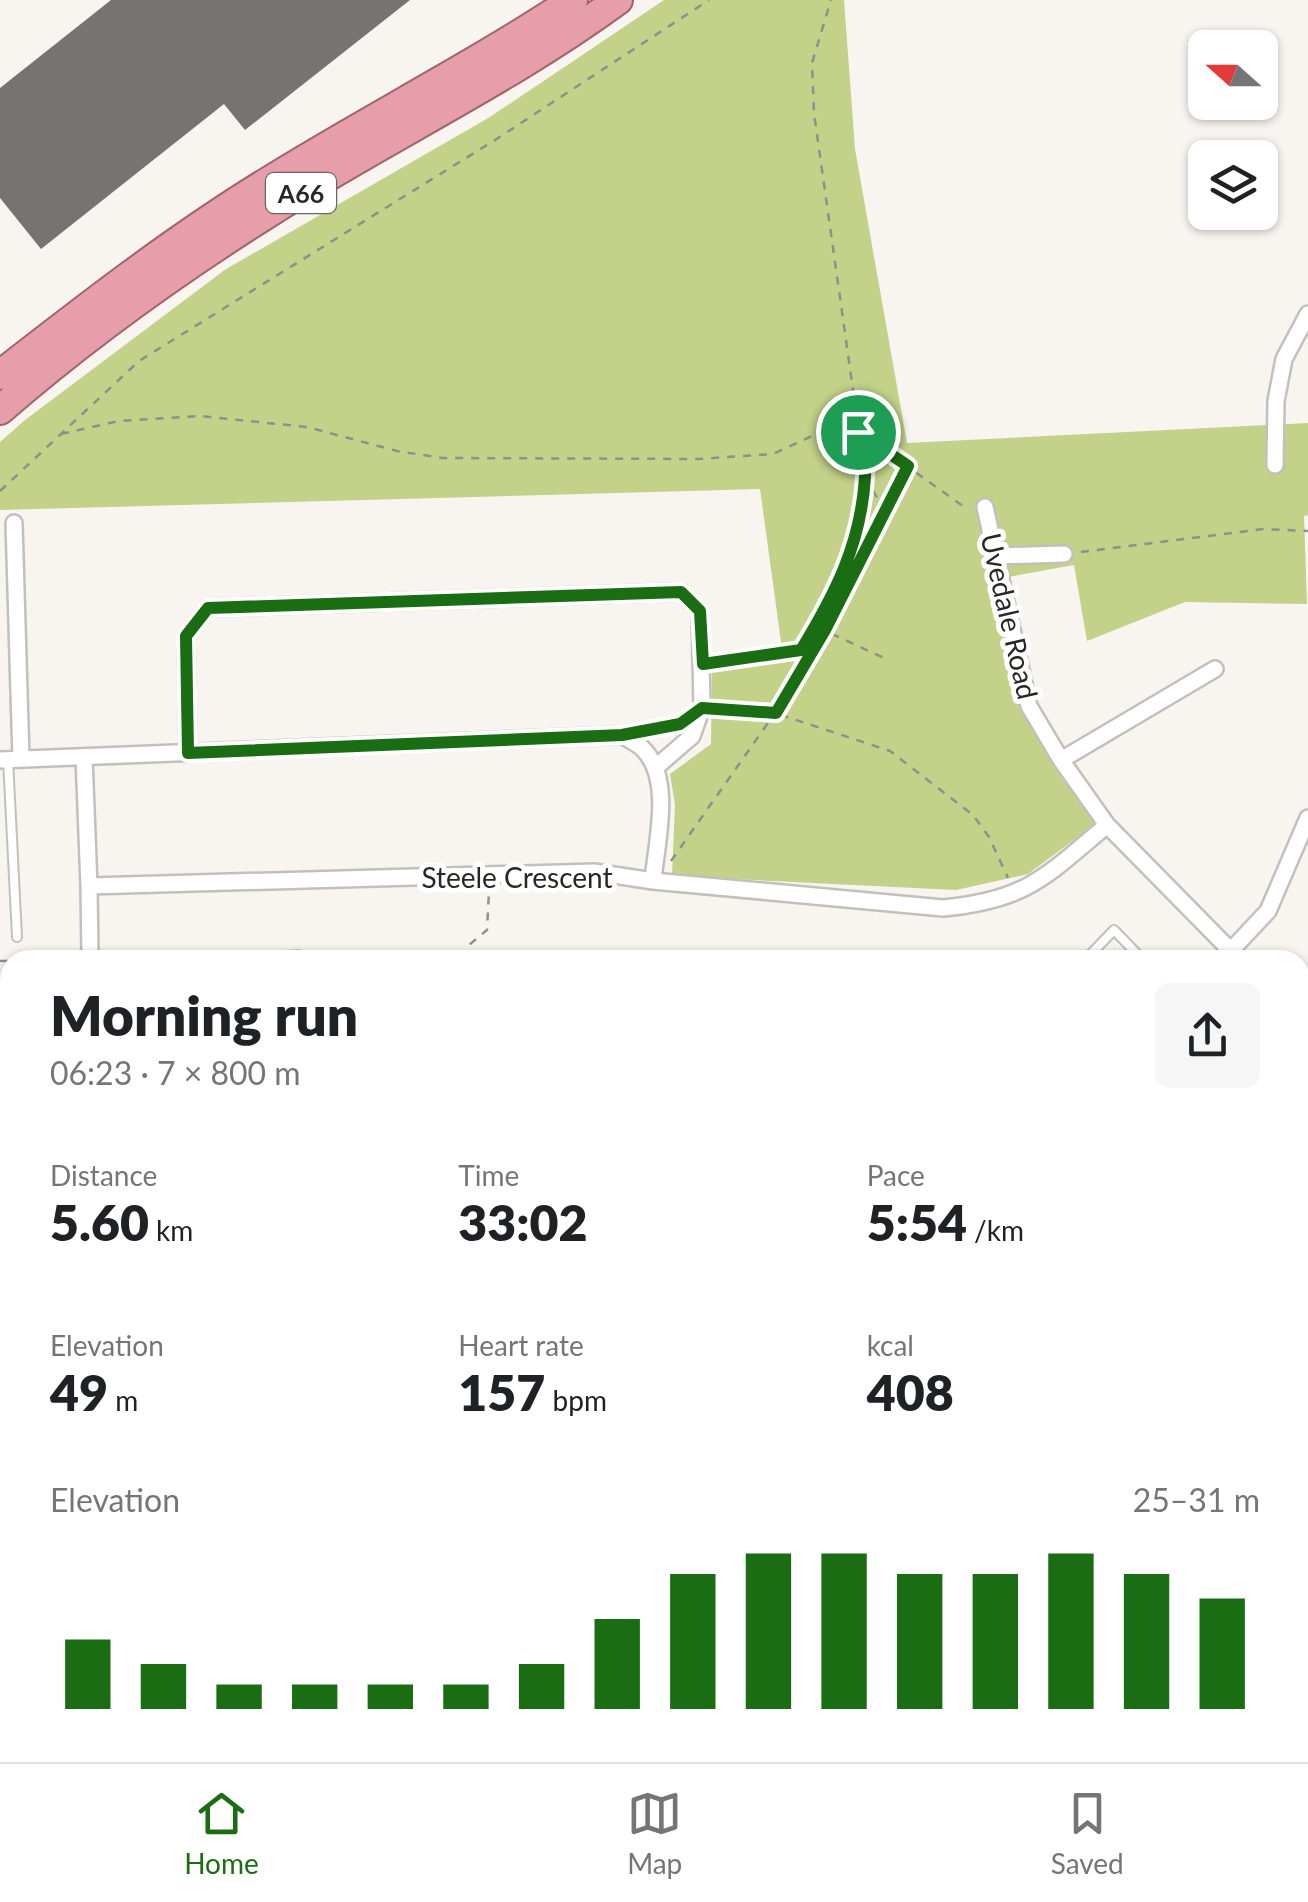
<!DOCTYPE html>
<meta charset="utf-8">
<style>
:root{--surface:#fff;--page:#f6f6f6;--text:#202124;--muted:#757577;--line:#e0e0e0;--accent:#1b6d13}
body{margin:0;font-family:Lato,sans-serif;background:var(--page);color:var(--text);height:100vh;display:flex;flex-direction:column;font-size:38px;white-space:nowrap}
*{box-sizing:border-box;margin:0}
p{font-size:32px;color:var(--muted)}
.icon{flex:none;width:55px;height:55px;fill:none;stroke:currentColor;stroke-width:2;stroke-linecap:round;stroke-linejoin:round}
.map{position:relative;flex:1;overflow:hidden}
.side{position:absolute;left:0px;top:950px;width:1310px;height:812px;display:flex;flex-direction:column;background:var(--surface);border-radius:30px 30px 0 0;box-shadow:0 2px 8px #0004}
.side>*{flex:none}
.needle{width:65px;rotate:291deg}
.tools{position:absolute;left:1188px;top:30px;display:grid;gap:20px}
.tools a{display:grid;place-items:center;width:90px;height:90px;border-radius:15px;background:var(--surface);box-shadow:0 2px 8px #0004;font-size:50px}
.pin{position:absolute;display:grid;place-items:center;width:85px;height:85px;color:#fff;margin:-42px;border:5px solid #fff;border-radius:50%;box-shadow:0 2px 10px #0007}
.round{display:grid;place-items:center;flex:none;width:105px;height:105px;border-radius:15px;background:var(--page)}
.headline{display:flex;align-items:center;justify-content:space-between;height:170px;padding:0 50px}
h1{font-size:55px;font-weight:800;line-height:75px}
.figures{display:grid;grid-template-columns:repeat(3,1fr);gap:15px;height:170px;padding:10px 50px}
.figures div{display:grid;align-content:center}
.figures b{font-size:50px;font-weight:800}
.figures small{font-size:28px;font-weight:400}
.figures p{font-size:28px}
.chart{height:280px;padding:20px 50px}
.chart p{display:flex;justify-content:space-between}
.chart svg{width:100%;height:180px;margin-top:10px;stroke:var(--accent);stroke-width:6}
.tab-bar{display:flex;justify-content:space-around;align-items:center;height:140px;border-top:2px solid var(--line);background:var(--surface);font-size:28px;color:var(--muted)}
.tab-bar a{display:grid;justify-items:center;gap:5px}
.tab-bar .on{color:var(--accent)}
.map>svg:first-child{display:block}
</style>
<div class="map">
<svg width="1308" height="1762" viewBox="0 0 1308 1762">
<rect width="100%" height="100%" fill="#f8f5f0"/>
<!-- green -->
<path fill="#c3d189" d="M664 0H844L855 149 907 443 1308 423V515L1304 516 1307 604 1185 602 1087 641 1074 565 997 579 1027 714 1102 819 1028 874 956 890 672 876 675 805 670 774 711 744 712 662 782 649 760 489 0 510V442L25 420 226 269 490 117Z
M301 949 302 960H134Z
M1300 1614 1308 1626V1729L1300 1732Z
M667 1753H785L786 1762H668Z"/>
<!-- building -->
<path fill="#767370" d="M111 0H410L245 130 224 104 41 249 0 198V88Z"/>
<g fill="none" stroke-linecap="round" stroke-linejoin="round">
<defs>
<path id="service" d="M8 759 17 937
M1085 960 1114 930 1143 960
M1307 1163 1308 1162
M1300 1503H1308
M526 1752V1762
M657 1752V1762"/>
<path id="pedestrian" d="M233 1752V1762"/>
<path id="minor" d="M1275 465 1276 401 1284 359 1308 314
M985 507 1029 706 1061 760 1107 825 1231 951
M14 523 21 759
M995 556 1064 554
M188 753 186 636 208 608 681 592 700 611 702 708 692 736 655 768
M84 757 89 886 594 872 653 881 943 908C1027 900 1045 877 1107 825
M0 760 622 735C628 739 636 743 642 748 674 778 656 843 653 881
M1061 760 1215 669
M89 886 90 956
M1222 960 1268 911 1308 818
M0 1493H10
M1300 1600 1308 1612
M0 1727 10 1726
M0 1741 2 1762
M359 1752 360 1762
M469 1752 470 1762
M584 1752 585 1762
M796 1752 797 1762
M859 1752 860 1762
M59 1754V1752"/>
<path id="tertiary" d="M1300 1303H1308
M0 1333 10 1332"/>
<path id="trunk" d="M0 375C86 308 172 241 266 183 367 120 474 66 573 0
M0 410C99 324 207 249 320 181 420 121 524 69 618 0"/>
</defs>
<!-- service casing -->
<use href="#service" stroke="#c3c0bc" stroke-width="12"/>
<!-- pedestrian casing -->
<use href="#pedestrian" stroke="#c3c0bc" stroke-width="18"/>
<!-- minor casing -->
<use href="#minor" stroke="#c3c0bc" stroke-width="20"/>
<!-- tertiary casing -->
<use href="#tertiary" stroke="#c3c0bc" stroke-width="25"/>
<!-- trunk casing -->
<use href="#trunk" stroke="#a0646e" stroke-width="32"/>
<!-- path -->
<path stroke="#918f8b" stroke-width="2.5" stroke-dasharray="8 8" stroke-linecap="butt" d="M61 434 119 421 200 416 307 427 397 451 442 458 698 459 773 454 825 430 858 431 967 509
M866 476 879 502
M0 491 139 361 495 140 709 0
M1081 552 1263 529 1308 531
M817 627 884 658
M719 662 801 650 837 590 855 537 865 475 814 113 812 63 831 0
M717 708 775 713 890 751 973 815 989 837 1008 878
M648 730 679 724
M671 861 775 713 825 630 908 466
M22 960 74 957
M468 960 469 945 487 930 489 891
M0 961H10
M1300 1738 1308 1736
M993 1752V1762
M1213 1752 1218 1762
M1221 1762 1252 1752"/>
<!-- service -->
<use href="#service" stroke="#fff" stroke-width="8"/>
<!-- pedestrian -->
<use href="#pedestrian" stroke="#fff" stroke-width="12"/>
<!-- minor -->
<use href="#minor" stroke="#fff" stroke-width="15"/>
<!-- tertiary -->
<use href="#tertiary" stroke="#fff" stroke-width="20"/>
<!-- trunk -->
<use href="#trunk" stroke="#e69eab" stroke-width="28"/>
</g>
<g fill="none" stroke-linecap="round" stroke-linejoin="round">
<defs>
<path id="route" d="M858 432 908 466 825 630 776 713 702 708 680 724 622 735 188 753 186 636 208 608 681 592 700 611 703 664 801 650C835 594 861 544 865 477 866 463 861 446 858 432Z"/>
</defs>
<!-- route casing -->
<use href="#route" stroke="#fff" stroke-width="20"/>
<!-- route -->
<use href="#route" stroke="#1b6d13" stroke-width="12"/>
</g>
<g text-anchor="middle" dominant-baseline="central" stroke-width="10" stroke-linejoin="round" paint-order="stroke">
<!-- shield labels -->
<rect fill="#fff" stroke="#686866" stroke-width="2.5" x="266" y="173" width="70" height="40" rx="8"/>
<g font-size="25" font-weight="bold" fill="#282725">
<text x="301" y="193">A66</text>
</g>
<!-- street labels -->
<g font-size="28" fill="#282725" stroke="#fff">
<text transform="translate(1010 616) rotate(77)">Uvedale Road</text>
<text x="517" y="877">Steele Crescent</text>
</g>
</g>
</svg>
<div class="tools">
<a><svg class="needle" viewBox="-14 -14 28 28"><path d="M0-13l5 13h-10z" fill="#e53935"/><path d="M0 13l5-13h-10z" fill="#757577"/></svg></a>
<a><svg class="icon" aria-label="layers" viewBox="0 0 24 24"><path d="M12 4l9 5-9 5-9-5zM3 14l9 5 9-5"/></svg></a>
</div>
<div class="pin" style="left:858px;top:432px;background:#1e9e55"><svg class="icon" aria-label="arrive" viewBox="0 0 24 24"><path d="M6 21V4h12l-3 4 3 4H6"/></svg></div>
<section class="side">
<div class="headline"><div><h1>Morning run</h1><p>06:23 · 7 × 800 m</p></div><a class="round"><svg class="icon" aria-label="share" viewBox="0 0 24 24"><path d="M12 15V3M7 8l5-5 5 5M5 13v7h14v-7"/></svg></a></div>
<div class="figures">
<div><p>Distance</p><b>5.60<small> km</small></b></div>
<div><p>Time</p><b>33:02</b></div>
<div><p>Pace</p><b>5:54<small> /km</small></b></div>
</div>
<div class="figures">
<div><p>Elevation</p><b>49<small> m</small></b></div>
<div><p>Heart rate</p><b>157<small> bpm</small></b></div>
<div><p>kcal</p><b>408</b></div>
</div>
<div class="chart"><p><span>Elevation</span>25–31 m</p>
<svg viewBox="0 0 160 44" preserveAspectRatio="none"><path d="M5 44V27M15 44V33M25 44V38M35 44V38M45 44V38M55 44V38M65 44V33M75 44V22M85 44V11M95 44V6M105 44V6M115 44V11M125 44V11M135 44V6M145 44V11M155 44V17"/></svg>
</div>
</section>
</div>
<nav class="tab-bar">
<a class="on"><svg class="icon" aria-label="home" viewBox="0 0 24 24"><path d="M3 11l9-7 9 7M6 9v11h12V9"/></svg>Home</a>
<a><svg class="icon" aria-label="map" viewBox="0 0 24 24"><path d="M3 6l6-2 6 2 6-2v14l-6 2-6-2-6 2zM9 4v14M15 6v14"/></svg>Map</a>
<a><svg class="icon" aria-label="saved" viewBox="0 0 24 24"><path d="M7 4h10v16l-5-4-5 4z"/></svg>Saved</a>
</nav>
